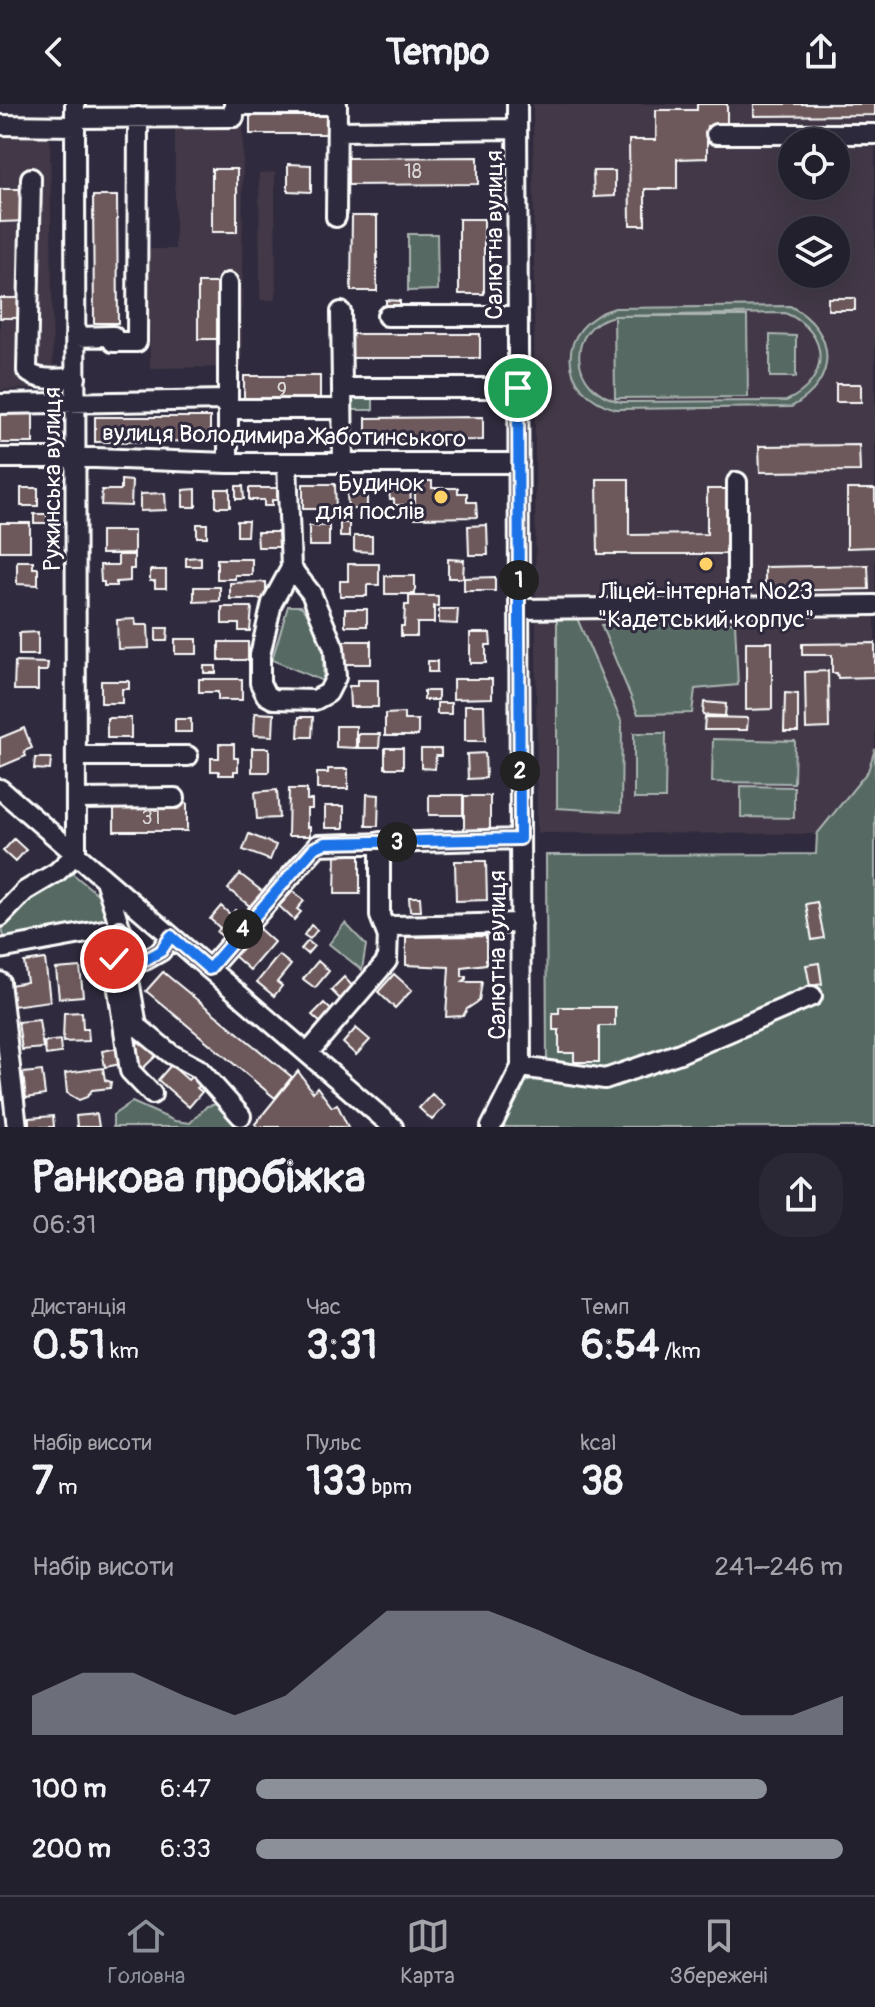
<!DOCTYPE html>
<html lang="uk">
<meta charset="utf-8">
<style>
:root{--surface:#23202e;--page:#2b2836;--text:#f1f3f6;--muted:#a3a3aa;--line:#403e4a;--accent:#8c9099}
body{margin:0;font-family:Pangolin,sans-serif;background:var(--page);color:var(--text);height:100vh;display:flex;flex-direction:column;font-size:30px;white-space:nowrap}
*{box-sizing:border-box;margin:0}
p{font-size:26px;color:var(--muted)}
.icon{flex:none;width:44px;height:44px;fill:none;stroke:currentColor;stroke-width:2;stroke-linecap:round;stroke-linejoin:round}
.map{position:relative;height:1023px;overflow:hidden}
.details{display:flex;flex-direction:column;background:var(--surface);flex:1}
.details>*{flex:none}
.buttons{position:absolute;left:778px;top:24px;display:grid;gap:16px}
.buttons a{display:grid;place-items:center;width:72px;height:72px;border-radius:50%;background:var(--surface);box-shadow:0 8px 32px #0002,0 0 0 2px var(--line);font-size:40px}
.pin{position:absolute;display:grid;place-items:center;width:68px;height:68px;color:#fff;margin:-34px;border:4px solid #fff;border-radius:50%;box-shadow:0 2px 8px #0007}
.km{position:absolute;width:40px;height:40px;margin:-20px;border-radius:50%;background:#222;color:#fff;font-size:22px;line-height:40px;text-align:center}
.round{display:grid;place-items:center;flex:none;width:84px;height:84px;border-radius:32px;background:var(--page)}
.head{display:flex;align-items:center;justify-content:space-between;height:136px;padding:0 32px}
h1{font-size:44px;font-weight:700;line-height:60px}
.figures{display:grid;grid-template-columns:repeat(3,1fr);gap:12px;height:136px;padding:8px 32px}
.figures div{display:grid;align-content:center}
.figures b{font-size:40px;font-weight:700}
.figures small{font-size:22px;font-weight:400}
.figures p{font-size:22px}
.chart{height:224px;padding:16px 32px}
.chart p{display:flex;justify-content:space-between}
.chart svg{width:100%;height:144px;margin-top:8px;fill:var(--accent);opacity:.7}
ul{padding:0 32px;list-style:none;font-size:26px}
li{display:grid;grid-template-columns:128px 96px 1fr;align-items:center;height:60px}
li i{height:20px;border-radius:10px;background:var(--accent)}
header{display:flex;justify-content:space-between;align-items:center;height:104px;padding:0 32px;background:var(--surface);font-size:36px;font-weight:700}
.menu{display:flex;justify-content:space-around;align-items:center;height:112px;border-top:2px solid var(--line);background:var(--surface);font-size:22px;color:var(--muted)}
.menu a{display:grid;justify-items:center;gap:4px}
.menu .active{color:var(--accent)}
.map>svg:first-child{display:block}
</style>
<header><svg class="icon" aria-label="back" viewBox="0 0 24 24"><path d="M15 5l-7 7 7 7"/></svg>Tempo<svg class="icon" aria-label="share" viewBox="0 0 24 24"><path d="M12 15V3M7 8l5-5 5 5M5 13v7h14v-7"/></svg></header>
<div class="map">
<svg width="875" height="1023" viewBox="0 0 875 1023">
<rect width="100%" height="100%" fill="#2f2a3d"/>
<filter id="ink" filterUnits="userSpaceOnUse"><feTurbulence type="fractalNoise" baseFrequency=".0125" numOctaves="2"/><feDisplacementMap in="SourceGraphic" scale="16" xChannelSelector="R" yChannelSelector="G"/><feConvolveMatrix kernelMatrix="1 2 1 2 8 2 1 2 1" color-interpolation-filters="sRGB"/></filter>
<g filter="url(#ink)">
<!-- built -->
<path fill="#423846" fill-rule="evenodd" d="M533 0H875V645L868 667 817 730 537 729ZM792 38H836V82H792ZM792 126H836V170H792Z
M175 19H243L242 263 150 264 148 145H175Z
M0 29H50L53 274 51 284 0 286Z
M275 68 276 196H260L259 69Z"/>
<!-- green -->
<path fill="#576a64" stroke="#abb4b2" stroke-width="2" fill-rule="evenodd" d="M408 130H437L438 186 408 187Z
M790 202C838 227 839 278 791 303L616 305C556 289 555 221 615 204ZM785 209C831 228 831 277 786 297L622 298C568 287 565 223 614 212L615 294 748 293 747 212H615Z
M770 231 796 232V273H770Z
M349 289H373V306H349Z
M288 502H301C326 528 324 543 323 577L272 556Z
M557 514H577L622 619 621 708 557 704Z
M735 518 738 581 695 585 692 609 638 610 601 521Z
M634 629H666L665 695H634Z
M713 635 795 637 794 679 712 678Z
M875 645V1023H500L524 978 547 974 546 751 816 750 817 730 868 667Z
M741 682 794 683V714L741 713Z
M68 766 100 792 110 817 5 837 2 824 28 793Z
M345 819 366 841 362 866 329 840Z
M132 998 175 1017 190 1019 207 1002 223 999 237 1019V1023H113V1011Z"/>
<!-- building -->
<path fill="#6d595b" stroke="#fff" stroke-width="2" d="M697 0H727V22H707V54L677 55V85H645V121H630L629 36H656V6H697Z
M754 0H875V11L754 12Z
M250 7H326V30H250Z
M478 53V80L348 81V54Z
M288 60 311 61V88L288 87Z
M212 65H237V128H212Z
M593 67H615V92L594 93Z
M0 85H28V117L0 118Z
M93 92H117L118 219H94Z
M352 112H377V187H351Z
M459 115H484V190H459Z
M198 179H224V235H198Z
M0 194H18V214H0Z
M828 194H855V206H828Z
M386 196 400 197V205H386Z
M350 230H480V254H350Z
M244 272H320V300L244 299Z
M836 280H861V298H836Z
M33 309V339H0V310Z
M95 313H210V337L95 338Z
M483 313V336L366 337V314Z
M859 341 860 367 760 368 759 342Z
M597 375H629V431L707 430V385H726V450H598Z
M121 376 132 377 131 402 101 401 102 386H121Z
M415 377H432V384H458V389H467V398H476L477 413 415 414Z
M394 379H410L411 401H394V395H390L389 387H394Z
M303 380H335L336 405H303Z
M236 382H243L244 395H236Z
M21 384H38V402H21Z
M249 384H277V396H272V402H264V396H249Z
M196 385V403H183V386Z
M216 385H230V403H216Z
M847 385H875V443L847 444Z
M165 389 166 406 140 407V390Z
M347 390H367V405H348Z
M34 410H47V419H34Z
M237 417H248L247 432H237Z
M0 419H30V447H0Z
M340 419H349V433H340Z
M197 420H207V433H197Z
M487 421 488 451H469L468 422Z
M309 422H329V442H309Z
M101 427H134V449L101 450Z
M257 428H278L279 443H258Z
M354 432H372V448L354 447Z
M118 451H134V465H130V477L116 478V482H104V478H101L100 461H118Z
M201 453V462H186V454Z
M217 455H252V471H235V475H217Z
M448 455 464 456 463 474H448Z
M17 457H33V464H38V481L17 480Z
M348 460H379V481H367V492H340V477H348Z
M868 461 869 485 765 487V463Z
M150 466H166V484H155V477H150Z
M385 472H415V490H385Z
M495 473V487H464V474Z
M266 478V495H230V479Z
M194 483H220V497L194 498Z
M409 492H438V502H434V519H417V532H401V522H404L405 501H409Z
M222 503H252L250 527H239V520H222Z
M345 505H367V522H345Z
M439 505H458L457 520 439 519Z
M135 515 136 521H148L149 544 118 545 117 516Z
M156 524H168L167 537H156Z
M38 528V551H19V529Z
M470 529H490L491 541H486V559H470Z
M175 535H197V550H175Z
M344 537H371V560H344Z
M219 538H248V556H219Z
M746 538H772V605L746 606Z
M875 539V573L838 574 837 569H832V551H802V540Z
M428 557H437V568H428Z
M15 558 48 559 47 567H38V586H14Z
M204 562H216V569H204Z
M828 567 829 624 806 625 805 568Z
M199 575H242V596H218V588H199Z
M453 575H492V594L453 595Z
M357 576H378V603H350L349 582H357Z
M101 577H129V585H122V599H101Z
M424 587H438V596H424Z
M785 589 798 590V628H784Z
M704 598 726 600 725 612 703 611Z
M437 599H451V610H437Z
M465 601H484L485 637H465Z
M255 609 274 610 273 632 254 631Z
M404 609V616H418V632H385V610Z
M299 613H313L312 633H298Z
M705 613 748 614 747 626H704Z
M107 614H131V634H107Z
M175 615H191V628H175Z
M336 622H356V644L336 643Z
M24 624 32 644 24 647 26 652 0 663V634Z
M358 630H380L379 644H358Z
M219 640H234V654H238V667H234V671H219V667H211V654H219Z
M252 644H269V668H252Z
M385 644H403V664H385Z
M421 645H441V652H436L435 665 421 664Z
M485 649 486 674 468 675 467 650Z
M35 654H51L50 666 34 665Z
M328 665H348V685H317V669H328Z
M289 685H307V696H312V705H307V723H310V732H288Z
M277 686 279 714 257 715 255 688Z
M367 690 379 691 378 722H366Z
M429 691H463V711H429Z
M464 692H490V726H464Z
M114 699H187V727H114Z
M325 702H344V724H325Z
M249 730 276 741 270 756 243 746Z
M14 735 26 746 15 758 3 747Z
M336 745H360V790H335Z
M455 757H486L487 796 456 797Z
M240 770 263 788 251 803 228 785Z
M293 787 304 797 297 805 301 808 294 816 279 802Z
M409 793H420L421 807H410Z
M817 798 824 834 812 836 806 800Z
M221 802 231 811 235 806 244 813 226 835 217 828 220 824 210 815Z
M255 821 274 838 250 866 231 849Z
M311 821 317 826 310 835 304 831Z
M486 832V860L462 863V872H466V875L462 878H482L479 897 467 905 463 912 446 913 449 863 406 861V833Z
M308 837 314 842 307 850 301 845Z
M279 851 291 861 277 878 282 882 274 892 257 878Z
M45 855 50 897 13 902 10 881 27 878 24 858Z
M318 857 329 867 315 884 303 875Z
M819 859 822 880 810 882 806 861Z
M80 863 83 892 59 894 56 865Z
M163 868 292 973 275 994 146 887Z
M394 870 412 886 395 904 378 888Z
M344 873 356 886 343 898 331 886Z
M324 899 334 909 323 921 312 911Z
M559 903H615V922H599V958H574V949H559V926H553V909H559Z
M82 908 83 925H88L89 937 63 938 64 909Z
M39 916 43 944 22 946 18 918Z
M356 924 370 936 356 951 343 939Z
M142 935 159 949 141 966 132 956 130 946Z
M60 936 61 949 46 951 44 938Z
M118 944 121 960 105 963 102 947Z
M171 961 188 976 192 972 202 980 197 984 202 988 189 1003 158 976Z
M103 964 105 976 111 978 110 984 92 986 87 993 79 996 67 989 65 969Z
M42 967 45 991 26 994 23 969Z
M298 967 313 988 317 983 332 1003 337 1000 348 1023H258L255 1020Z
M3 975 5 995H0V976Z
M432 990 445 1002 432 1016 419 1004Z
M97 1010 99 1023H77L76 1012Z
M53 1012 54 1023H29V1014Z"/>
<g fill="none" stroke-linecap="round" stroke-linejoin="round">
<defs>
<path id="minor" d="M75 0 76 750
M234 1H337
M75 14 234 13V0
M0 21 75 22
M337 27 517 25
M716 30H875
M31 74 27 267C38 278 60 274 76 274
M336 113 337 0
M341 208 343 360
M387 212H518
M75 233 113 232V238H137L138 13
M342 284H518
M0 300 228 296
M228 305H342
M0 354H95L228 359H519
M228 359V179
M287 359 291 464 272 499 260 551V579L266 591 273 595 315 596 328 589 336 573 334 544 311 489 291 464
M737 378V504
M519 505 875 501
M77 652H188
M0 685 393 1023
M77 695 175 694
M380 738V812L388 833
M105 776 120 823 130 844 145 856 161 847 171 832
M0 813 25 787 57 768 76 750
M0 845 120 823 137 922 171 950 199 965 241 1012
M209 865 318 741 520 735
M116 872 130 967 152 990
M0 878 17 1023
M308 949 387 857 388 828 393 822 521 819
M521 963 605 975 680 949 812 892
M491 1023 521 963 517 0"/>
</defs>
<!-- minor casing -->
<use href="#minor" stroke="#fff" stroke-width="24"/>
<!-- minor -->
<use href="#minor" stroke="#2f2a3d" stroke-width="18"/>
</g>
</g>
<g fill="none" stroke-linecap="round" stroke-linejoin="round" filter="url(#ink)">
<defs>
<path id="route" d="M114 855 116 850 124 848 120 823 130 844 145 856 161 847 171 832 209 865 314 744 325 739 520 735 518 284"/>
</defs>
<!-- route casing -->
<use href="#route" stroke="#fff" stroke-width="16"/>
<!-- route -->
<use href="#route" stroke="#1a73e8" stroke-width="10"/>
</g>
<!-- markers -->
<g fill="#ffd166" stroke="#2f2a3d" stroke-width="3">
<circle cx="441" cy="393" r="8"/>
<circle cx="706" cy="460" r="8"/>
</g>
<g text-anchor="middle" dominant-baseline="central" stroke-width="6" stroke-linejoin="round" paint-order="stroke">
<!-- number labels -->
<g font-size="20" fill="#dad6d6">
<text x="413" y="67">18</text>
<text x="282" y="286">9</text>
<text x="151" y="713">31</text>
</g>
<!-- street labels -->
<g font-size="24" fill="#fff" stroke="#2f2a3d">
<text transform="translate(494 131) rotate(-90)">Салютна вулиця</text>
<text transform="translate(284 332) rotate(1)">вулиця Володимира Жаботинського</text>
<text transform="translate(52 375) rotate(-90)">Ружинська вулиця</text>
<text transform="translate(497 851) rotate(-90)">Салютна вулиця</text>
</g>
<!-- poi labels -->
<g font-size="24" fill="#fff" stroke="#2f2a3d" text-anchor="end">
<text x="425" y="379">Будинок<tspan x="425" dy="28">для послів</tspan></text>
<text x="706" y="487" text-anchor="middle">Ліцей-інтернат №23<tspan x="706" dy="28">"Кадетський корпус"</tspan></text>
</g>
</g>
</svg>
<div class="buttons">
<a><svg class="icon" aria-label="locate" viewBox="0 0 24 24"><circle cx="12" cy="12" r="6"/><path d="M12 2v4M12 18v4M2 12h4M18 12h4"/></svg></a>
<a><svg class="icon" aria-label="layers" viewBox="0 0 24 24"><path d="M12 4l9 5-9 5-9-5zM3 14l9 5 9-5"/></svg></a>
</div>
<div class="pin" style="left:518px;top:284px;background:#1e9e55"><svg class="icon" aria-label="arrive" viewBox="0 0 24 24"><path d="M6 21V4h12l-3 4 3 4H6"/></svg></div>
<div class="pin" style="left:114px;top:855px;background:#d93025"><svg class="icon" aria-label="check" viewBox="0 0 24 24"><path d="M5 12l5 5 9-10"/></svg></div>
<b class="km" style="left:519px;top:476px">1</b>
<b class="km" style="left:520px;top:667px">2</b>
<b class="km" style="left:397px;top:738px">3</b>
<b class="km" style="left:243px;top:825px">4</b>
</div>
<section class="details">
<div class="head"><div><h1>Ранкова пробіжка</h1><p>06:31</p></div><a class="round"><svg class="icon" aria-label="share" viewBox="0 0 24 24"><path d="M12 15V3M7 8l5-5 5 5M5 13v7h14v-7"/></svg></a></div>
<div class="figures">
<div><p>Дистанція</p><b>0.51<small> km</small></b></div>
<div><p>Час</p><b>3:31</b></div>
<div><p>Темп</p><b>6:54<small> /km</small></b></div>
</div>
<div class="figures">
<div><p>Набір висоти</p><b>7<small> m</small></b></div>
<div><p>Пульс</p><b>133<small> bpm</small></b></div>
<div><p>kcal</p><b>38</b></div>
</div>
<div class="chart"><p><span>Набір висоти</span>241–246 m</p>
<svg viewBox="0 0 160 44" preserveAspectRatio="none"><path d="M0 44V32L10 25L20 25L30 32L40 38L50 32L60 19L70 6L80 6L90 6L100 12L110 19L120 25L130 32L140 38L150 38L160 32V44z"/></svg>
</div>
<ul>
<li><b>100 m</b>6:47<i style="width:87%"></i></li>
<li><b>200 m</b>6:33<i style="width:100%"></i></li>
</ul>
</section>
<nav class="menu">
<a class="active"><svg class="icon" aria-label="home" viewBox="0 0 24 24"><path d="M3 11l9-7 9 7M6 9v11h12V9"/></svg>Головна</a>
<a><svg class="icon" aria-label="map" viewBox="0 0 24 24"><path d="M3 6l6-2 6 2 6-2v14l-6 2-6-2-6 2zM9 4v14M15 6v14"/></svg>Карта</a>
<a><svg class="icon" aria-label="saved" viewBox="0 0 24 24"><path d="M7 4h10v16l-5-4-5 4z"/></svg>Збережені</a>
</nav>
